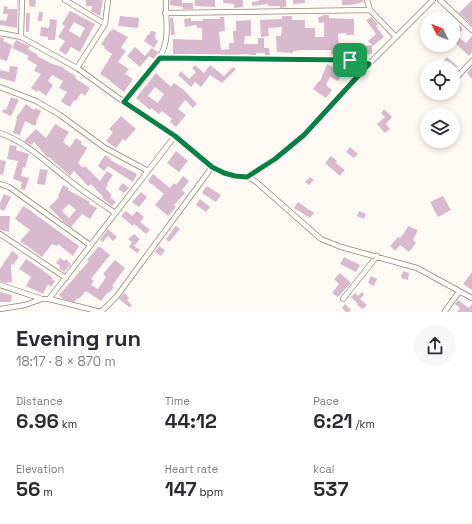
<!DOCTYPE html>
<meta charset="utf-8">
<style>
:root{--surface:#fff;--page:#f7f7f7;--text:#2b2b33;--muted:#7c7c81}
body{margin:0;font-family:"Space Grotesk",sans-serif;background:var(--page);color:var(--text);height:100vh;display:flex;flex-direction:column;font-size:15px;white-space:nowrap}
*{box-sizing:border-box;margin:0}
p{font-size:13px;color:var(--muted)}
.icon{flex:none;width:22px;height:22px;fill:none;stroke:currentColor;stroke-width:2;stroke-linecap:round;stroke-linejoin:round}
.map{position:relative;height:312px;overflow:hidden}
.drawer{display:flex;flex-direction:column;background:var(--surface);flex:1}
.drawer>*{flex:none}
.needle{width:26px;rotate:313deg}
.buttons{position:absolute;left:420px;top:12px;display:grid;gap:8px}
.buttons a{display:grid;place-items:center;width:40px;height:40px;border-radius:50%;background:var(--surface);box-shadow:0 2px 6px #0003;font-size:20px}
.pin{position:absolute;display:grid;place-items:center;width:34px;height:34px;color:#fff;margin:-17px;border-radius:8px;box-shadow:0 2px 6px #0006}
.round{display:grid;place-items:center;flex:none;width:42px;height:42px;border-radius:21px;background:var(--page)}
.overview{display:flex;align-items:center;justify-content:space-between;height:68px;padding:0 16px}
h1{font-size:22px;font-weight:700;line-height:30px}
.figures{display:grid;grid-template-columns:repeat(3,1fr);gap:6px;height:68px;padding:4px 16px}
.figures div{display:grid;align-content:center}
.figures b{font-size:20px;font-weight:700}
.figures small{font-size:11px;font-weight:400}
.figures p{font-size:11px}
.map>svg:first-child{display:block}
</style>
<div class="map">
<svg width="472" height="312" viewBox="0 0 472 312">
<rect width="100%" height="100%" fill="#fff9f5"/>
<!-- building -->
<path fill="#d7bacb" fill-rule="evenodd" d="M17 0H18L17 28 0 25V20L6 21 8 14H3L4 6 8 7 7 9H17Z
M29 0H36L35 7 29 6Z
M86 0H103L100 16 91 11 92 6H86Z
M170 0H182V3H193V9H183V7L170 5Z
M195 0H215V7L195 6Z
M223 0H243V7L234 8V4L223 3Z
M259 0H286V7L280 8V6H268V4L252 6V2L259 1Z
M293 0H305V3L293 4Z
M342 0H363V2L351 5H342Z
M472 0V25L459 13Z
M70 11 95 24 80 52 71 47 66 55 59 50 65 41 58 37 65 26 62 24ZM74 22 85 28 80 37 69 31Z
M39 12H43L42 21H38Z
M26 13H30L29 32H26Z
M323 15H329V18L354 19V35H346V33L338 34 339 54H331V50H301L293 51V53L277 52 276 36H281L282 27 268 28 269 36 261 37 260 20 282 19V16H292V20H305V28H315V37H324V22L319 23 318 17 323 16Z
M120 16 139 18 138 28 118 26Z
M220 17H224L225 31 219 32 221 50 229 49V43H234L233 31H236V21L251 20V36H245L244 44H258V38H264V48H269L270 55H265V53H256V55H249V54L232 55 173 54V39L202 40V28H197L196 25 185 27 184 19 191 18V21H203L202 19H220Z
M371 17 378 24 376 26 384 37 373 46 368 41 376 34 366 20Z
M170 18H173L175 35H171Z
M50 19 57 20 55 40H48V37L40 36 41 27 49 28Z
M459 25 463 29 457 36 466 43 472 36V52L469 56 453 41V32Z
M113 29 128 37 121 48 126 51 118 62 129 69 125 74 133 79 124 92 111 82V81L100 74 112 54 104 48 105 47 101 44 111 30 112 31Z
M151 31 156 32 155 38 158 41 154 48 144 41 148 34 149 35Z
M0 37 4 38 3 41 12 45 7 61 0 59Z
M16 40 30 46 28 49 38 55 37 56 50 63 65 68 64 69 76 76 75 78 90 88 85 96 81 93 76 101 74 100 70 107 66 105 61 101 67 92 59 88 63 81 52 75 48 81 53 85 46 96 38 90 37 92 31 88 41 74 34 71 37 65 27 59 29 56 12 48Z
M372 45V54H366V46Z
M135 47 145 56 152 48 158 52 154 59 149 56 140 67 127 56Z
M447 57 458 67H447L442 62Z
M327 64 336 69 338 64 346 67 338 81 330 77 326 85 332 90 326 98 313 89 319 81H320Z
M195 65 204 73 210 65 224 76 233 67 236 69 222 83 210 75 201 87 195 82 191 87 178 75 181 71 189 79 196 72 192 68Z
M10 66 18 67 15 82 0 78V70L9 72Z
M472 67V79L467 73Z
M156 73 171 87 174 83 184 90 197 104 193 108 185 100 178 109 186 115 176 127 170 122 172 119 162 111 159 114 151 108 150 110 136 98ZM155 87 164 94 158 103 148 96Z
M11 97 19 100 11 116 2 112 3 109 6 110Z
M26 104 34 110 35 108 41 111 36 122 37 123 35 126 25 121 20 135 13 133 17 119 16 118Z
M384 109 392 117 386 124 390 129 385 133 377 124 385 117 381 113Z
M121 116 136 129 125 141 123 139 116 148 106 141 113 132 109 129Z
M55 124 69 132 63 142 70 147 76 138 82 142 81 144 87 148 78 163 83 168 85 166 100 181 107 171 113 175 107 184 108 186 105 188 112 195 110 197 116 202 112 206 102 198 103 197 91 184 88 186 74 171 70 176 50 158 47 157 34 142 31 145 24 141 36 129 46 138Z
M10 145 17 146 16 150 29 154 25 168 23 167 21 176 29 178 25 190 20 189 22 182 13 179 18 161 7 159Z
M350 147 358 154 354 158 346 152Z
M176 151 188 161 179 172 167 163Z
M105 155 111 159 110 160 137 174 133 182 108 166 104 171 98 166Z
M331 156 337 161 336 163 345 170 340 176 325 163Z
M0 160 6 161 3 175 0 174Z
M40 169 48 170 45 185 37 184Z
M153 174 170 188 174 183 176 185 183 176 189 181 182 190 185 193 174 205 176 207 168 216 155 205 164 194 148 181Z
M310 177 314 180 309 185 305 182Z
M123 183 129 188 124 193 118 189Z
M63 185 69 188 68 190 90 202 89 204 97 208 90 219 82 214 71 227 63 221 49 207 59 197 58 196ZM69 204 76 210 69 218 62 211Z
M207 186 221 195 216 202 202 193Z
M141 192 147 197 139 207 132 202Z
M4 194 11 197 4 211 0 209V203Z
M443 196 451 210 438 217 430 202Z
M200 199 210 207 206 212 196 205Z
M298 202 314 213 310 218 294 208Z
M23 206 32 211V212L79 246 73 256 58 244 57 246 52 244 42 257 20 241 30 230 15 219Z
M126 211 132 216 137 211 144 217 140 222 150 230 146 234 134 224 133 226 121 216Z
M359 211 366 214 364 219 357 216Z
M0 216H10L9 232 0 230Z
M176 226 180 229 169 242 166 239Z
M408 226 418 230 413 240 416 243 409 252 400 245 395 251 390 246 398 237 400 238 405 232Z
M108 229 117 237 113 241 108 236 103 242 100 240Z
M134 234 140 239 134 246 140 250 137 253 129 247 132 242 128 239Z
M99 246 110 255 91 279 94 281 91 285 98 289 106 277 103 274 115 260 125 268 112 286 114 287 109 293 108 292 101 301 86 291 79 299 78 298 74 302 63 299 59 295 89 261 87 260Z
M159 246 165 250 161 256 155 252Z
M12 251 19 256 13 265 11 264 12 282 5 283 0 281V269Z
M344 257 360 265 356 272 340 264Z
M60 258 65 261 66 259 71 264 64 272 59 268 60 266 56 263Z
M26 259 43 270V271L52 277V279L55 281 51 287 48 284 43 294 26 286 31 277 19 269Z
M403 271 409 273 408 280 401 278Z
M472 272V290L463 284Z
M340 273 351 283 338 297 332 293 339 284 334 279Z
M371 276 377 279 374 286 368 283Z
M0 292 12 295 11 302H0Z
M362 292 364 295 360 299 367 305 363 309 357 305 358 304 351 297 355 293 358 296Z
M124 293 129 298 127 300 132 305 129 307 119 299Z
M458 300 469 308 472 304V312H457L460 308 455 304Z
M345 304 351 310 349 312H346L342 308Z"/>
<g fill="none" stroke-linecap="round" stroke-linejoin="round">
<defs>
<path id="street" d="M65 0 105 24
M367 0 370 10 396 37
M440 0 472 30
M165 13 370 10
M0 33 21 37 77 68 124 102 175 136 212 167 224 173 235 176 247 177 255 181 321 239 341 247 417 268 472 298
M21 37 22 0
M160 58 350 60 369 64 433 0
M77 68 105 24 108 0
M459 75 472 61
M0 87 36 101 60 115 105 148 148 171
M124 102C137 87 161 63 165 44 169 30 165 14 166 0
M0 133C26 142 47 163 69 180 83 192 100 202 115 213
M247 177 275 159 304 135 369 64
M0 184 9 187 90 245
M0 234 66 278
M0 285 42 299
M49 299 175 136
M343 299 377 256
M0 309 25 305 42 299H49L101 312
M445 311 459 292
M101 312 117 296 212 167"/>
</defs>
<!-- street casing -->
<use href="#street" stroke="#99826f" stroke-width="6"/>
<!-- street -->
<use href="#street" stroke="#fff" stroke-width="4.5"/>
</g>
<g fill="none" stroke-linecap="round" stroke-linejoin="round">
<defs>
<path id="route" d="M160 58 350 60 369 64 304 135 275 159 247 177 235 176 224 173 212 167 175 136 124 102Z"/>
</defs>
<!-- route casing -->
<use href="#route" stroke="#fff" stroke-width="8"/>
<!-- route -->
<use href="#route" stroke="#0b8043" stroke-width="5"/>
</g>
</svg>
<div class="buttons">
<a><svg class="needle" viewBox="-14 -14 28 28"><path d="M0-13l5 13h-10z" fill="#e53935"/><path d="M0 13l5-13h-10z" fill="#7c7c81"/></svg></a>
<a><svg class="icon" aria-label="locate" viewBox="0 0 24 24"><circle cx="12" cy="12" r="6"/><path d="M12 2v4M12 18v4M2 12h4M18 12h4"/></svg></a>
<a><svg class="icon" aria-label="layers" viewBox="0 0 24 24"><path d="M12 4l9 5-9 5-9-5zM3 14l9 5 9-5"/></svg></a>
</div>
<div class="pin" style="left:350px;top:60px;background:#1e9e55"><svg class="icon" aria-label="arrive" viewBox="0 0 24 24"><path d="M6 21V4h12l-3 4 3 4H6"/></svg></div>
</div>
<section class="drawer">
<div class="overview"><div><h1>Evening run</h1><p>18:17 · 8 × 870 m</p></div><a class="round"><svg class="icon" aria-label="share" viewBox="0 0 24 24"><path d="M12 15V3M7 8l5-5 5 5M5 13v7h14v-7"/></svg></a></div>
<div class="figures">
<div><p>Distance</p><b>6.96<small> km</small></b></div>
<div><p>Time</p><b>44:12</b></div>
<div><p>Pace</p><b>6:21<small> /km</small></b></div>
</div>
<div class="figures">
<div><p>Elevation</p><b>56<small> m</small></b></div>
<div><p>Heart rate</p><b>147<small> bpm</small></b></div>
<div><p>kcal</p><b>537</b></div>
</div>
</section>
